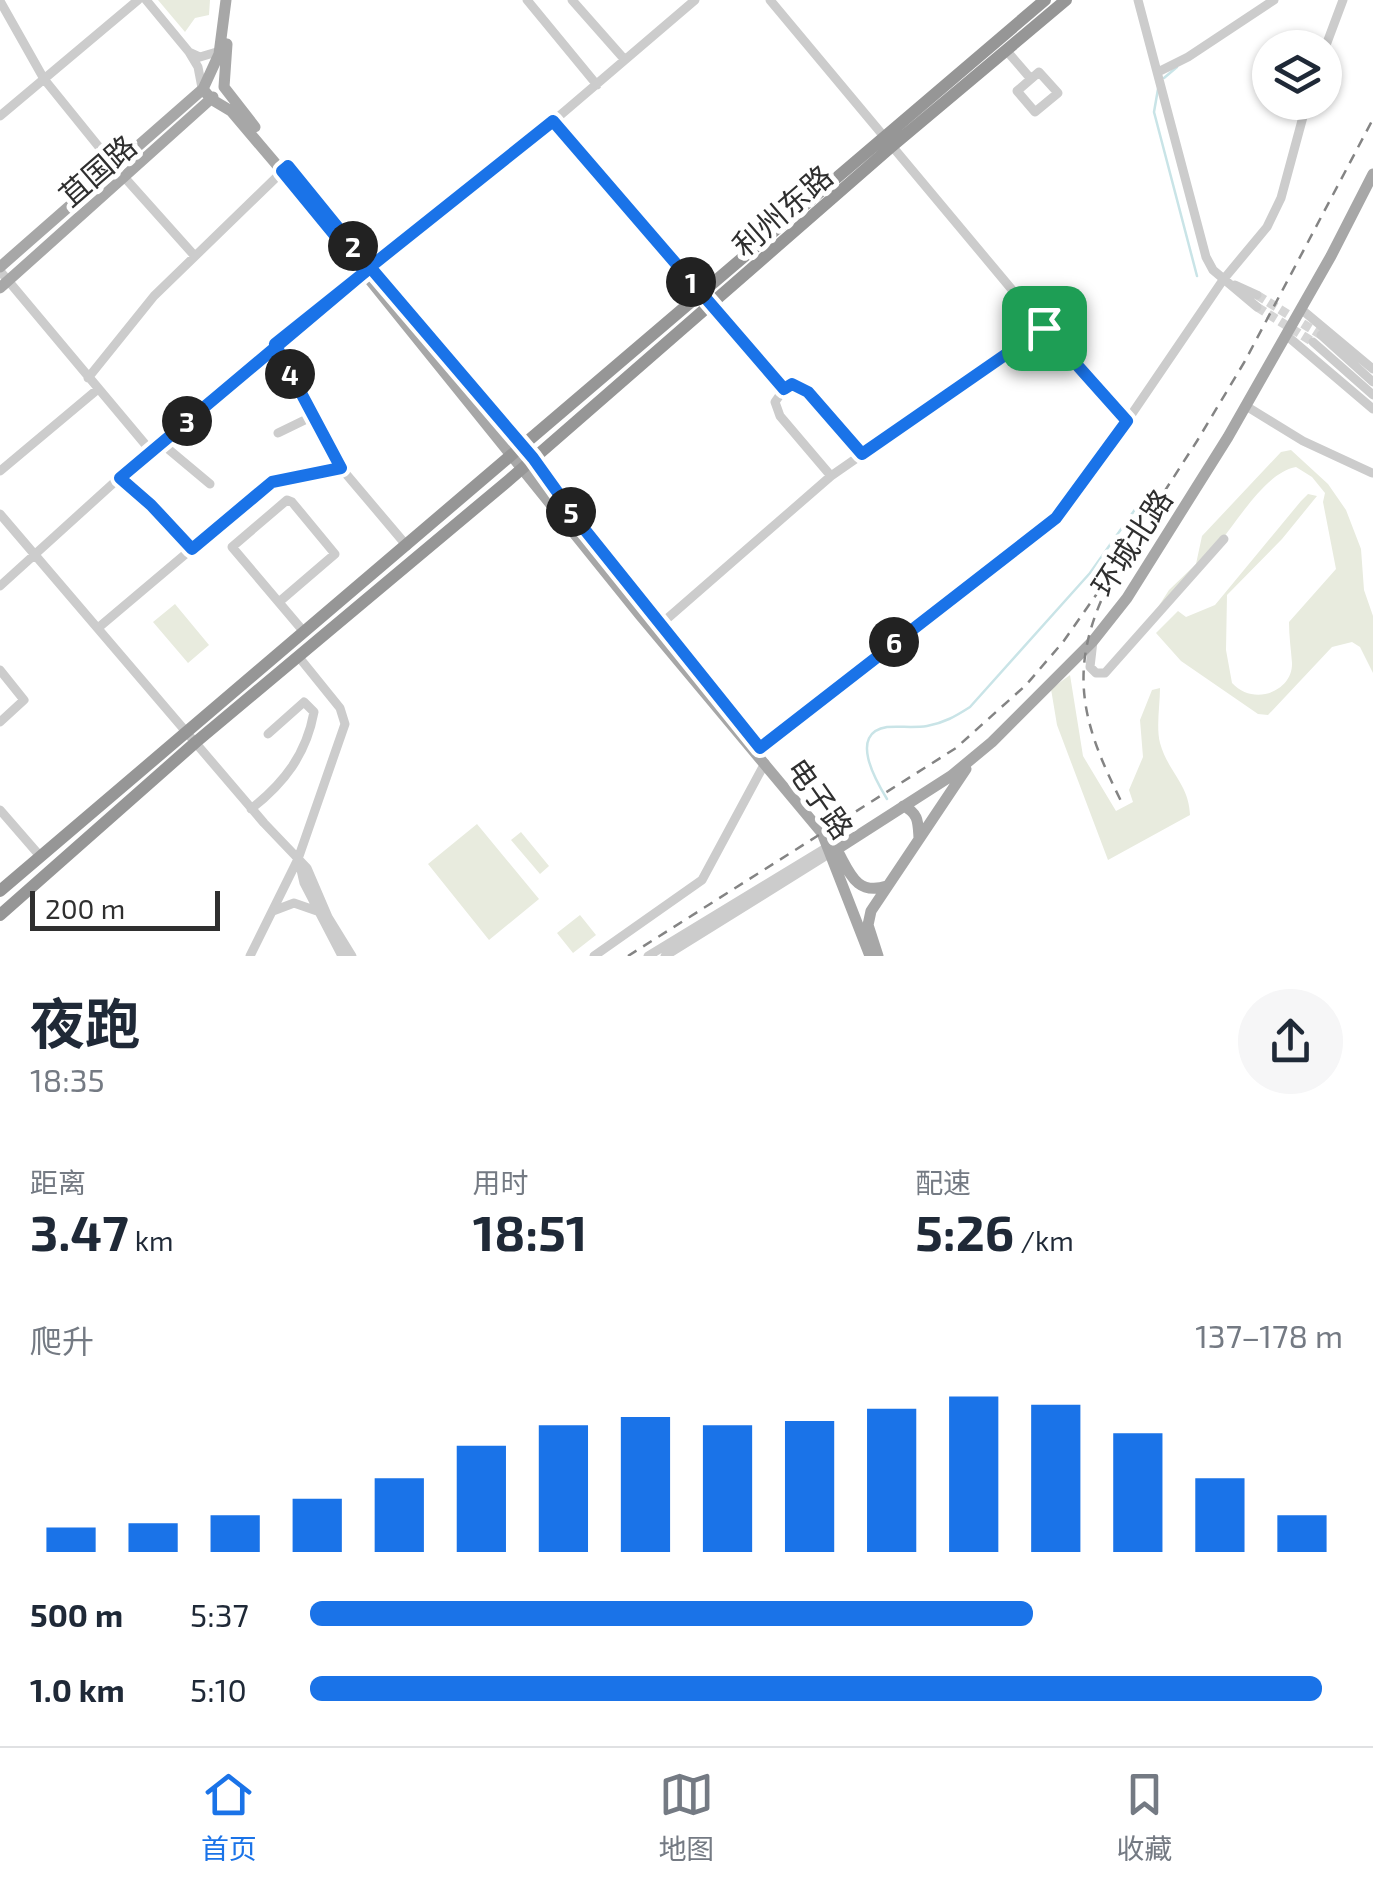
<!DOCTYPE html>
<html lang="zh">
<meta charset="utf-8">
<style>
:root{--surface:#fff;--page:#f6f6f7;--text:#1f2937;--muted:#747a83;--line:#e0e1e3;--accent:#1a73e8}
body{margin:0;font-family:"Exo 2","Noto Sans SC",sans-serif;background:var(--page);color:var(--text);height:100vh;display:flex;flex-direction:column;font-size:38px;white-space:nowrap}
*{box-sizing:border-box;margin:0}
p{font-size:32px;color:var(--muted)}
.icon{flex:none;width:55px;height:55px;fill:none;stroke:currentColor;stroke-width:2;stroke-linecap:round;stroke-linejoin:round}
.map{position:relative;height:956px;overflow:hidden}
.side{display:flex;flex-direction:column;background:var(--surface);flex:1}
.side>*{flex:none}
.fabs{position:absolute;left:1252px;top:30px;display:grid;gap:20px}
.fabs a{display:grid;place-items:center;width:90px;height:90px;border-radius:50%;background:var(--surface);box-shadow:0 2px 8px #0004;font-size:50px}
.scale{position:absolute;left:30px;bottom:25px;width:190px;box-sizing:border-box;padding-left:10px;border:5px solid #2f2f2f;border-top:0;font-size:28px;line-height:35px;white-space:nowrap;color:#2f2f2f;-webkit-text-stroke:8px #fff;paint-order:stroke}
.pin{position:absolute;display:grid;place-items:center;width:85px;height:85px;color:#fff;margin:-42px;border-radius:20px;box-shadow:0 5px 15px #0006}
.km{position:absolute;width:50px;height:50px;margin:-25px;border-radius:50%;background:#222;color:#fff;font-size:28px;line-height:50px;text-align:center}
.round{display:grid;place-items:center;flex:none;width:105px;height:105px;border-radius:52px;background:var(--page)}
.summary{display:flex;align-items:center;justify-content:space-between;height:170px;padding:0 30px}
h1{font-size:55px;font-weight:700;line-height:75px}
.stats{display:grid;grid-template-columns:repeat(3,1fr);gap:15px;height:170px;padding:10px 30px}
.stats div{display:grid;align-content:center}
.stats b{font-size:50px;font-weight:700}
.stats small{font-size:28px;font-weight:400}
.stats p{font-size:28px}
.chart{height:280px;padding:20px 30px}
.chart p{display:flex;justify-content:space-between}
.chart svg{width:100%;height:180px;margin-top:10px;stroke:var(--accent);stroke-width:6}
ul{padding:0 30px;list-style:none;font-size:32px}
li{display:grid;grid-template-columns:160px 120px 1fr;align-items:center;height:75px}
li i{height:25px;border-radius:12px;background:var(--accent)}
.tab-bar{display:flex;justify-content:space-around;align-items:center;height:140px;border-top:2px solid var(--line);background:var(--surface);font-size:28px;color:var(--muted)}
.tab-bar a{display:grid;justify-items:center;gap:5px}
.tab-bar .on{color:var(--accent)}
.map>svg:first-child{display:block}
</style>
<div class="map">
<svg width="1373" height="956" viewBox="0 0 1373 956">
<rect width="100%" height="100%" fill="#fff"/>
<!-- green -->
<path fill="#e8ebde" d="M158 0H210L209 15 195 18 185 32Z
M1291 450 1328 484 1346 510 1361 549 1364 590 1373 616V673L1360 647 1352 642 1332 647 1268 715 1258 714 1181 661 1156 633 1178 611 1186 617 1215 605 1301 501 1308 494 1317 496 1282 539 1227 595 1226 650 1232 683C1254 707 1293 691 1292 663 1291 650 1289 636 1289 622L1336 569 1323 502 1325 493 1312 477 1296 467C1267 472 1240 517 1223 538 1201 565 1176 590 1153 615L1169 590 1196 564 1202 536 1281 452Z
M175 604 209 645 188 663 153 622Z
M1070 675 1083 756 1116 811 1133 802 1129 790 1143 757 1140 720 1152 690 1160 688C1160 705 1156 727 1160 743 1168 772 1189 784 1190 815L1108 860 1057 725 1051 689Z
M477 824 539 899 489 940 428 864Z
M521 832 549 866 540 874 511 840Z
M580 915 596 935 573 953 557 933Z"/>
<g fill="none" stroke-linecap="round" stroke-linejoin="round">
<!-- stream -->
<path stroke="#c9e4e7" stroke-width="2.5" d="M1164 78 1177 67
M1158 89 1154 112 1197 276
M887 799C876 781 848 733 887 727 900 726 914 728 927 726 944 723 956 716 970 707L1090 573 1141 501"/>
<!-- minor-tunnel -->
<path stroke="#d5d5d5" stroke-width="9" stroke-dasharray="9 4.5" stroke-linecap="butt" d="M1257 295 1321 335
M1257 307 1313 342"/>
<!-- minor -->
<path stroke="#ccc" stroke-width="9" d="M146 0 189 52
M527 0 597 85
M572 0 625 60
M770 0 1044 328 1127 421
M1138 0 1206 257 1213 270 1257 307
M0 1 44 79 116 168
M1325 48 1343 0
M1006 50 1031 79
M1039 72 1058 93 1035 112 1017 91Z
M1158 72 1188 57 1274 0
M202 88 198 67 189 52 200 57 220 51
M0 116 138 0
M553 121 784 389
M125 178 193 254
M0 271 150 450
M1235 285 1257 295
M1301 309 1373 369
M1286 335 1373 409
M1321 335 1373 382
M1313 342 1373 395
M275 345 341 468 407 546
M88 378 154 296 288 166
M1246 406 1303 441 1372 473
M278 433 313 416
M161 443 210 484
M862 454 809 392 793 384 784 389 775 402 780 416 831 476 1044 328
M0 471 98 389
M119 477 151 505 192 549
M0 514 264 823 307 868 328 917 352 956
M0 586 150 450 275 345 537 135 695 0
M279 602 335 554 292 502 287 500 232 547 304 632
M661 624 831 476
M98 628 271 482 341 468
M1093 641 1090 667 1096 673H1105L1224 539
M0 670 24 700 0 722
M760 748 1056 518 1127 421 1223 280 1267 227 1281 198 1307 102
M251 809C284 783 306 755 314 712L304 702 268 734
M0 810 40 856
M299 861 304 883 342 956
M273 911 294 903 317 911
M250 956 298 859 345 724 340 708 298 656
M594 956 702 880 765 763
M648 956 829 846
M665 956 832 852"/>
<!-- major -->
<path stroke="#a7a7a7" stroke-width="11" d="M224 87 255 127
M224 87 227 44
M203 89 211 99 231 111 282 171 640 615 822 833 870 956
M369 265 533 458 581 525 722 701
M0 267 203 89 219 54 226 0
M0 288 213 97
M903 806C919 813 918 823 919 838
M837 850C850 873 856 896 887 886
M834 851 951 776 992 742 1093 641 1127 598 1228 437 1331 256 1373 174
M878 956 868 925 871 911 966 769"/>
<!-- highway -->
<path stroke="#969696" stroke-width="12" d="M0 891 1045 0
M0 915 196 742 509 480 891 147 1066 0"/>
<!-- rail -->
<path stroke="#848484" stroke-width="2.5" stroke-dasharray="10 8" stroke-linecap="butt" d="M1101 601C1067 680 1087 733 1123 805
M628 956 956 748 1026 685 1063 642 1117 565 1197 441 1245 361 1373 119"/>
</g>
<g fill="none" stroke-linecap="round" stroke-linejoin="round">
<defs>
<path id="route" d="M1044 328 862 454 808 392 792 384 784 389 553 121 370 267 288 166 282 171 365 272 120 478 151 505 192 549 272 482 341 468 275 344 365 272 370 267 533 458 581 525 760 748 1056 518 1127 421 1044 328"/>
</defs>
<!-- route casing -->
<use href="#route" stroke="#fff" stroke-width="20"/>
<!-- route -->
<use href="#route" stroke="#1a73e8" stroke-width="12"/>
</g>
<g text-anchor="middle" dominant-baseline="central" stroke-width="10" stroke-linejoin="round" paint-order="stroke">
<!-- street labels -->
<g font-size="30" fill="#2f2f2f" stroke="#fff">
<text transform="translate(97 170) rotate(-41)">苴国路</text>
<text transform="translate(782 210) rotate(-41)">利州东路</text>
<text transform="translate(1131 542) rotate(-57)">环城北路</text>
<text transform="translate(821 798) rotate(55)">电子路</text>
</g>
</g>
</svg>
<div class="fabs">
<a><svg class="icon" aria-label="layers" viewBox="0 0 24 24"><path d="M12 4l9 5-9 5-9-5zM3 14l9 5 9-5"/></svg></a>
</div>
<div class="scale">200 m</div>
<div class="pin" style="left:1044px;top:328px;background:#1e9e55"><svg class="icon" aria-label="arrive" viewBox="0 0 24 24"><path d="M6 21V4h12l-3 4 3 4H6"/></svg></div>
<b class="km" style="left:691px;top:282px">1</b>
<b class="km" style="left:353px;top:246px">2</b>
<b class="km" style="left:187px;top:421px">3</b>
<b class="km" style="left:290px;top:374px">4</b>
<b class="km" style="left:571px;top:512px">5</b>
<b class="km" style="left:894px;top:642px">6</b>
</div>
<section class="side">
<div class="summary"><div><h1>夜跑</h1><p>18:35</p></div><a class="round"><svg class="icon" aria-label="share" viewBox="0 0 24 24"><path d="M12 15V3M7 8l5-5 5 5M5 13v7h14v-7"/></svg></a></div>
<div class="stats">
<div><p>距离</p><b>3.47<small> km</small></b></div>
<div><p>用时</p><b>18:51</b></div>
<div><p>配速</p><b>5:26<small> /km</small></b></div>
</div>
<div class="chart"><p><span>爬升</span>137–178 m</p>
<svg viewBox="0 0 160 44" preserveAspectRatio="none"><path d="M5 44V38M15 44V37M25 44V35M35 44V31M45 44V26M55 44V18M65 44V13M75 44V11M85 44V13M95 44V12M105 44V9M115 44V6M125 44V8M135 44V15M145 44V26M155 44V35"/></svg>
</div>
<ul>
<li><b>500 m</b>5:37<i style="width:70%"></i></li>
<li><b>1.0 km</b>5:10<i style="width:98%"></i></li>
</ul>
</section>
<nav class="tab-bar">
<a class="on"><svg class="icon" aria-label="home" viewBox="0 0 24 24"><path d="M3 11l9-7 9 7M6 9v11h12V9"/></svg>首页</a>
<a><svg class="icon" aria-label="map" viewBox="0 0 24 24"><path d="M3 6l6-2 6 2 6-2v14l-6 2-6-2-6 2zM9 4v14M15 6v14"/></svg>地图</a>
<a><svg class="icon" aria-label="saved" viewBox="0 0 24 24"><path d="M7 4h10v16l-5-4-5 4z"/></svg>收藏</a>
</nav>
